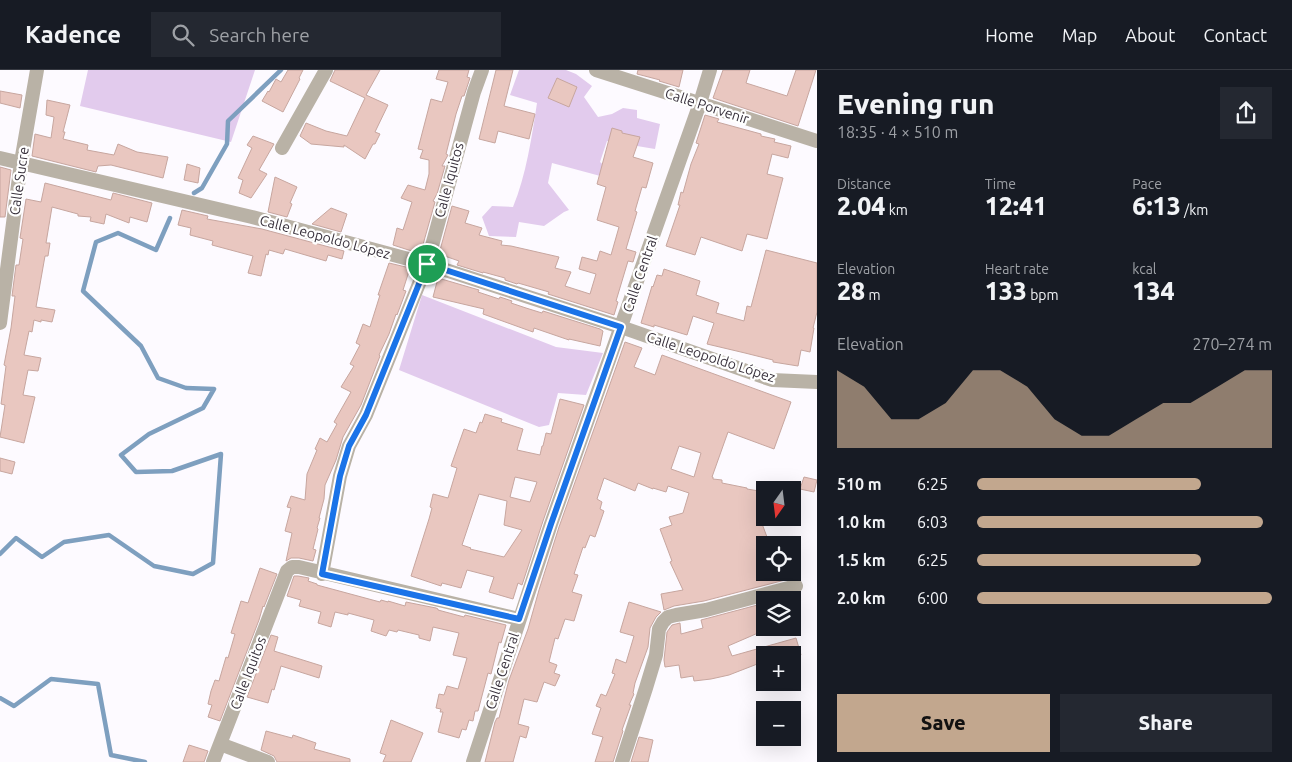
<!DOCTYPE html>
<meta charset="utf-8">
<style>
:root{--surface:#171b24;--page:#242831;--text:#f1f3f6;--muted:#9ea1a6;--line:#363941;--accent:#c2a78e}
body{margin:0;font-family:Ubuntu,sans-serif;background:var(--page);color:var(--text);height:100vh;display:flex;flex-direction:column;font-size:19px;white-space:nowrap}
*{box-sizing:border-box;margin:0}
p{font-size:16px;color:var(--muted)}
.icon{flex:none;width:28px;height:28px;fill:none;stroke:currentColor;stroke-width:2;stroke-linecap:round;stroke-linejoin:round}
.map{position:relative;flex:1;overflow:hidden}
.details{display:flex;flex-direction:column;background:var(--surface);width:475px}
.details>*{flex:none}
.needle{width:32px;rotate:194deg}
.tools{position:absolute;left:756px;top:411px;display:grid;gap:10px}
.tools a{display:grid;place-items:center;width:45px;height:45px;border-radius:0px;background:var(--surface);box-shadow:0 5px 20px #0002;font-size:25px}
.pin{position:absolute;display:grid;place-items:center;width:42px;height:42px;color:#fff;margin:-21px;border:2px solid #fff;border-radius:50%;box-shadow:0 1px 5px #0007}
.round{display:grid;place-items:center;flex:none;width:52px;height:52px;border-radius:0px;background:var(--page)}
.overview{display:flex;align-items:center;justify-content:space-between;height:85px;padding:0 20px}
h1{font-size:28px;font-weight:800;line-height:38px}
.stats{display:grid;grid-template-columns:repeat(3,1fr);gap:8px;height:85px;padding:5px 20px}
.stats div{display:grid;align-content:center}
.stats b{font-size:25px;font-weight:800}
.stats small{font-size:14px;font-weight:400}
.stats p{font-size:14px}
.chart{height:140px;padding:10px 20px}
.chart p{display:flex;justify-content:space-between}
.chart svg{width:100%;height:90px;margin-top:5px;fill:var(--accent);opacity:.7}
.button{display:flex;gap:10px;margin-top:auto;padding:10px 20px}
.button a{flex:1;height:58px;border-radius:0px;background:var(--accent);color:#111;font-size:20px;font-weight:800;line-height:58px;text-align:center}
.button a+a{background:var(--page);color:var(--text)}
ul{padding:0 20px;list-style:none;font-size:16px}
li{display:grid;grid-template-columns:80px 60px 1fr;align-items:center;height:38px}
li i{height:12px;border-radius:6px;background:var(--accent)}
header{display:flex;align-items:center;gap:30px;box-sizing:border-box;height:70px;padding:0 25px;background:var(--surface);border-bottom:1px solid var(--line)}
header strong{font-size:24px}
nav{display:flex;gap:28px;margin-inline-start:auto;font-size:18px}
.search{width:350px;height:45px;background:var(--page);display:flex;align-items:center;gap:12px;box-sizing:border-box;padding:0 18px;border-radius:0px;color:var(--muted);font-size:19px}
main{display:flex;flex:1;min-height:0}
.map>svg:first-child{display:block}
</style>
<header>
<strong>Kadence</strong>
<div class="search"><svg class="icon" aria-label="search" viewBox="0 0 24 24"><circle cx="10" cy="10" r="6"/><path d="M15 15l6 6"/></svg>Search here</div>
<nav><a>Home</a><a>Map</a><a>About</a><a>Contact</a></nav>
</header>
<main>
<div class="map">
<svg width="817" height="692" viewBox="0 0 817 692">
<rect width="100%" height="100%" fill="#fdfaff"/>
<!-- green -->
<path fill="#e2cbed" d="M88 0H255L231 72 80 36Z
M519 0H566L576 4 592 16 584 27 598 47 612 44 623 38 637 40V48L660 54 655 79 607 71 600 92 607 98 604 107 552 93 548 113 569 140 564 142 544 156 519 152 516 167 489 166 482 147 492 136 513 137C526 106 532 66 537 33L510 25Z
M422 225 556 277 603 283 586 325 558 323 549 355 539 357 399 300Z"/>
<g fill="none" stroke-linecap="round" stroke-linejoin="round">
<!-- stream -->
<path stroke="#7e9fbf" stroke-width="4.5" d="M194 123 202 118 227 74 228 51 281 0
M0 484 16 468 42 487 64 472 109 465 154 496 193 504 213 493 221 384 172 401 136 402 121 385 149 364 203 338 214 319 186 318 158 308 141 276 83 221 96 172 118 163 156 180 170 148
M0 628 14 636 51 609 98 614 111 685 145 692"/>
</g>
<!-- building -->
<path fill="#e9c7c0" stroke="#c7a69f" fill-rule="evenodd" d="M288 0H303L299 8 300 9 283 42 262 31 268 21 269 22 276 9 281 12Z
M335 0H380L366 25 388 35 375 62 380 64 375 74H373L365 89 344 75V77L311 74 300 66 306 53 326 61 347 66 365 28 330 11Z
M439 0H469L467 7 470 8 464 26H462L456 44 446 84 448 85 442 96H445L437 124 433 131 435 132 422 178 421 177 418 183 393 175 397 158 403 160 412 132 401 128 408 115 425 120 429 104V90L420 88 423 80 418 79 431 29 442 32 448 12 436 9Z
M496 0H513L504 36 535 44 529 69 498 61 495 73 479 69Z
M638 0H683L679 17 659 11 660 10 637 4Z
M723 0H750L746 13 787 26 796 0H816L798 56 713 28Z
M557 8 577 17 569 37 548 28Z
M0 21 22 25 20 38 0 33Z
M47 30 70 35 63 62H65L63 69 88 75 87 80 114 85 118 74 137 82 168 87 163 108 111 95 98 96 96 102 32 86 35 64 51 68 54 47 46 45Z
M705 45 719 49 717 52 761 64V66L775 69 774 72 791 76 788 88 772 84 767 104 783 108 767 169 747 164 742 181 701 167 695 185 666 176 680 135H678L681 122 683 123 691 94 699 74 696 73Z
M612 58 622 61V63L640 67 633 87 653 93 646 118 642 117 635 141 637 142 626 179 636 182 633 192 628 191 616 231 618 232 614 245 548 224 549 222 518 213 517 214 505 210V208L483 202V203L457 195 459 191 439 184 452 136 469 141 465 153 482 158 479 165 502 171 501 175 511 176 559 187 555 198 571 202 565 216 590 224 596 204 579 199 582 187 597 191 600 181 611 185 619 157 597 150 606 117 597 114Z
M253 66 274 74 259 100 267 104 251 128 239 123 243 110 238 108 252 78 247 75Z
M187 94 200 98 198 113 184 110Z
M0 97 11 100 5 147H0Z
M275 107 297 117 290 133 292 134 287 147 268 142Z
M45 113 111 130 113 123 152 133 147 152 130 147 129 153 106 144 104 154 90 151 91 147 78 146V144L52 137 46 173H50L48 186H45L36 237 55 240 52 252 41 250V252L34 250 32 262 29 261 24 285 41 288 38 301 28 300 23 325 35 327 24 373 0 367 5 335 1 334 6 296 4 295 11 258 15 226H12L16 195H19L23 169 20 168 26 129 41 132Z
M331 138 347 144 341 162 312 154Z
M182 140 208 146 207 149 262 159 344 181 342 189 328 185 326 191 285 179 283 184 269 180 268 185 266 184 261 206 248 203 253 186 212 175 213 171 190 165 191 158 178 155Z
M766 180 817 193V242L813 258H814L810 282 801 280 798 296 773 292V290L745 283 707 274 714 253 693 246 687 265 654 255V257L641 253 652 216 653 217 657 205 662 206 664 199 700 211 696 225 719 233 716 243 744 251 747 236 751 237Z
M389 193 410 198 403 220 406 221 397 245 396 244 389 264 379 285 380 286 361 335 343 367 336 390 325 415 324 429 319 448H320L317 458 318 459 313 479 316 480 313 491 299 488H291L286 491 292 463 285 461 291 438 287 437 291 426 305 430 307 404 317 380 315 379 320 368 327 372 337 354 334 352 351 322 341 317 354 296 350 294 360 275 356 273 363 254 370 257 380 225H378Z
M438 208 479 220 478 222 499 229 500 227 512 231 511 233 526 238 542 243 543 241 600 259 603 261 600 276 569 269V270L534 258 533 262 483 244 484 239 433 227Z
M625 272 642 278 634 297 655 305 662 285 791 332 774 379 728 362 712 407H713V409L722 410V413L747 418V419L765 422V450L761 451 770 475H765V502H783L785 510 704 531 674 536 664 540 661 524 683 520 670 492 672 491 660 459 672 455 669 447 683 443 689 423 668 416 666 422 653 418V419L638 413 635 421 604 408 597 429 602 432 600 439 604 441 595 467 590 465 585 478 583 477 574 504 578 505 572 522 582 525 574 551 565 549 558 569 555 568 549 592 557 595 554 603 560 605 555 616 544 612 537 632 524 629 518 654 529 657 526 668 520 666 513 692H485L495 652 497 648H499L509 610 528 559 539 520 559 457ZM679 376 701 383 694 407 671 399Z
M560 329 584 335 543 451 522 515 518 513 513 529 489 522 494 507 467 500 461 518 442 513 441 516 411 506 429 449 432 438 430 437 433 424 448 428 457 398 451 396 464 359 476 363 480 352 482 353 485 344 502 349 501 352 523 359 517 380 540 385 542 376H543L546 363 551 364ZM515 407 537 412 530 432 510 427ZM479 424 507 431 504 455 522 460 504 487 470 479 471 478 462 475Z
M0 388 15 392 12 404 0 401Z
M804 407 817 410 814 422 800 419Z
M260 498 277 504 264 537 263 536 259 550 220 651 208 647 212 635 208 634 211 621 215 610 219 611 226 587 228 588 235 564 231 563 241 531 248 533Z
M294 506H298L309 508 308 511 317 514V515L380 532 381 530 388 532V531L405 536 406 532 436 538 438 539V540L464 547 465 545 506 555 501 573 499 572 491 604 488 603 478 641H475L473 651 469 650 466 660 462 659 459 668 438 662 443 642H440L441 639 436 638 439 624 444 625 447 616 458 619 467 588 453 585 459 563 433 557 430 571 419 568V565L398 560 397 562 389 560 386 566 371 561 374 550 348 543V545L335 542 331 557 318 553 321 542 299 536 301 530 287 526Z
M629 532 661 542 656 547 650 558 648 577 635 613 633 623 634 624 629 635H631L622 660 623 661 613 692H595L603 667 592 664 601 638 596 636 601 624 606 626 615 604 612 603 616 589 626 593 634 566 620 562Z
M765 533V560L728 576 732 586 796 568 801 585H765V591L729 605 711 609 694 611 693 606 681 608 679 595 665 597 664 590 667 562 672 555 680 553 681 564 703 558 701 550Z
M271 565 278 567 274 581 322 596 319 608 281 596 274 620 272 619 268 633 247 627Z
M391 650 423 663 411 692H383L386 685 380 683Z
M266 661 292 668 293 665 316 673 314 679 350 689V692H277L274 686 261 680Z
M639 667 653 670 648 692H631Z
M189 675 208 681 204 692H183Z"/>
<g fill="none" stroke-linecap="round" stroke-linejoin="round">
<!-- street -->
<path stroke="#b9b2a6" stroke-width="14" d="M596 0 817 71
M282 78 326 0
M0 88 252 147 427 194 621 257 772 310 817 312
M0 253 21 92 37 0
M322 504 340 406 349 376 366 345 427 194 474 22 482 0
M220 674 268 692
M213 692 287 501 292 497H299L519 549
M473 692 551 454 700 33 710 0
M622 692 646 618 656 585 659 559 663 552 668 547 676 545 706 540 796 516"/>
</g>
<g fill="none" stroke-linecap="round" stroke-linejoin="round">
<defs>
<path id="route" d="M427 194 621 257 551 454 519 549 322 504 340 406 349 376 366 345Z"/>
</defs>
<!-- route casing -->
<use href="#route" stroke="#fff" stroke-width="10"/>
<!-- route -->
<use href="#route" stroke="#1a73e8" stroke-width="6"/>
</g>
<g text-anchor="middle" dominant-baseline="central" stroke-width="4.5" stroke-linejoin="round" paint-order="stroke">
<!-- street labels -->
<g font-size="14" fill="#38313c" stroke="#fff">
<text transform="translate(707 36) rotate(18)">Calle Porvenir</text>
<text transform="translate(449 110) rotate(-75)">Calle Iquitos</text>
<text transform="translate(19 111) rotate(-82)">Calle Sucre</text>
<text transform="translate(325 167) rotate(15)">Calle Leopoldo López</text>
<text transform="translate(640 204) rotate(-71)">Calle Central</text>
<text transform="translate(711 287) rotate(18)">Calle Leopoldo López</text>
<text transform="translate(502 601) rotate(-72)">Calle Central</text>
<text transform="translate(248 603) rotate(-69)">Calle Iquitos</text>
</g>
</g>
</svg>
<div class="tools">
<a><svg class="needle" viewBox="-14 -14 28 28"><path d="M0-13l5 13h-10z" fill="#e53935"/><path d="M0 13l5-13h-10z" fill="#9ea1a6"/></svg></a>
<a><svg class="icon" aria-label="locate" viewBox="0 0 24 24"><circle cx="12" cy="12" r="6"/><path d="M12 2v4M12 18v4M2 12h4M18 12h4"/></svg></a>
<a><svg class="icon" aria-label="layers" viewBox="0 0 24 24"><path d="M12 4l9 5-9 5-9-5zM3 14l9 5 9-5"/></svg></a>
<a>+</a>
<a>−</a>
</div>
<div class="pin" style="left:427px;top:194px;background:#1e9e55"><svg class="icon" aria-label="arrive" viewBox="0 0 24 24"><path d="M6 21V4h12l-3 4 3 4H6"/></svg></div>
</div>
<section class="details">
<div class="overview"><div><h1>Evening run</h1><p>18:35 · 4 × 510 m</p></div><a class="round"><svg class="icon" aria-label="share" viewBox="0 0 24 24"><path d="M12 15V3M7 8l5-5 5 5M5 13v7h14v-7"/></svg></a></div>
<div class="stats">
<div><p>Distance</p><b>2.04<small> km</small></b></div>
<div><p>Time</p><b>12:41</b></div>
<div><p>Pace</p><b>6:13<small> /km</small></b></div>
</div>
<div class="stats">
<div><p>Elevation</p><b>28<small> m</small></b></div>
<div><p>Heart rate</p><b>133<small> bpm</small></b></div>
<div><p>kcal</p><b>134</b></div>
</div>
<div class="chart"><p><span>Elevation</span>270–274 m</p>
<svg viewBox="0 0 160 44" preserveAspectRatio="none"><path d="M0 44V6L10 14L20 30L30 30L40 22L50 6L60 6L70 14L80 30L90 38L100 38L110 30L120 22L130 22L140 14L150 6L160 6V44z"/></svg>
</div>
<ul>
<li><b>510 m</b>6:25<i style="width:76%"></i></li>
<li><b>1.0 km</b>6:03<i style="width:97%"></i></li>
<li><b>1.5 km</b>6:25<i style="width:76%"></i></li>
<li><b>2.0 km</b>6:00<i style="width:100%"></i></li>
</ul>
<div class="button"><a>Save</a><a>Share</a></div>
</section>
</main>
